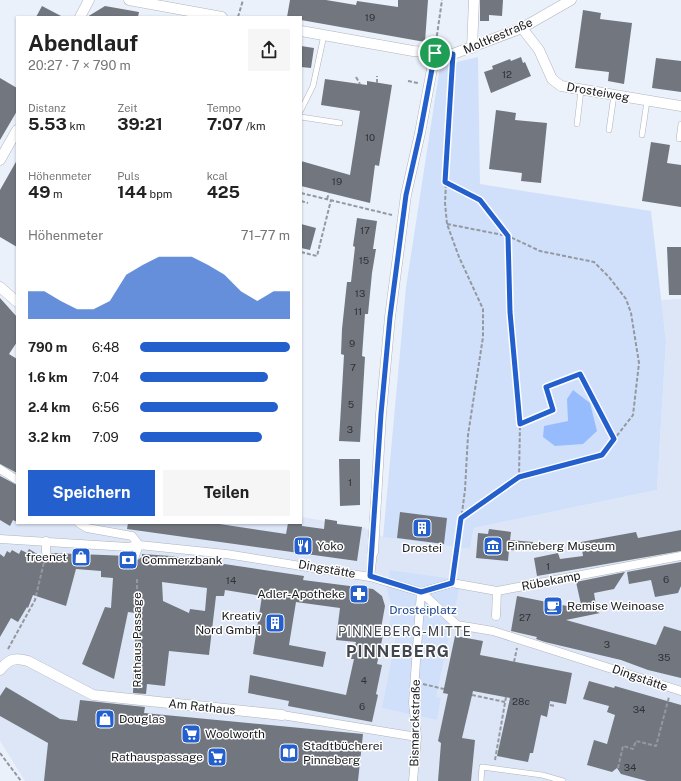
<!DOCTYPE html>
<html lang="de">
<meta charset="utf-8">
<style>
:root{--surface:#fff;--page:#f6f6f6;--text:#222;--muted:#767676;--accent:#2460cd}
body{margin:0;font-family:"Public Sans",sans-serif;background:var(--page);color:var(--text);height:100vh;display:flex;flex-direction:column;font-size:15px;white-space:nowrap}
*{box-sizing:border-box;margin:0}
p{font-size:13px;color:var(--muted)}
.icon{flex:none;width:22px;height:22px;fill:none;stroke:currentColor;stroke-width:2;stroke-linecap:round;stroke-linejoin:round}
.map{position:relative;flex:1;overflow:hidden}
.drawer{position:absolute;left:16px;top:16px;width:286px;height:508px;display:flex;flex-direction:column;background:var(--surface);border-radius:0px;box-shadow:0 1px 3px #0004}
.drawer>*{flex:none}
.pin{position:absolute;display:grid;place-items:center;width:34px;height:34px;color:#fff;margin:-17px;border:2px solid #fff;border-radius:50%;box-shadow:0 1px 4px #0007}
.round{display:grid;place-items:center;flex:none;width:42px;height:42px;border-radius:0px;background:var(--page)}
.headline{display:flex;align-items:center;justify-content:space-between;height:68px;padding:0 12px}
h1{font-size:22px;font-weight:700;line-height:30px}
.figures{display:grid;grid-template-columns:repeat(3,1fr);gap:6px;height:68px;padding:4px 12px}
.figures div{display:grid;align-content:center}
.figures b{font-size:17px;font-weight:700}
.figures small{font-size:11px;font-weight:400}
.figures p{font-size:11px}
.chart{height:112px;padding:8px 12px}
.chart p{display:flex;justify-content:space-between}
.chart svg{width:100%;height:72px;margin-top:4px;fill:var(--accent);opacity:.7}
.cta{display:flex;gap:8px;margin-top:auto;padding:8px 12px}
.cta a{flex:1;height:46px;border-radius:0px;background:var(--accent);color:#fff;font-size:16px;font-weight:700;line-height:46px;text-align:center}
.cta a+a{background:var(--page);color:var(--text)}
ul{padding:0 12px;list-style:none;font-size:13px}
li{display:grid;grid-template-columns:64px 48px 1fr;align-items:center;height:30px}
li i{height:10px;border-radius:5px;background:var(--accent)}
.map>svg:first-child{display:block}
</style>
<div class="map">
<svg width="681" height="781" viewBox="0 0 681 781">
<rect width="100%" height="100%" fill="#ebf1fb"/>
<!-- built -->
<path fill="#dde6f6" d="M681 299V781H25L0 741V413L17 422V523H301V517L362 527 384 537 470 549 474 528 657 490 666 341 661 300Z"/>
<!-- green -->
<path fill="#d1e0fa" d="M478 57 480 184 651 211 666 341 657 490 474 528 470 549 383 537 406 287 440 66Z
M390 570 461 580 436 697 441 698 437 720 382 708 396 636 392 635 388 629 393 608 387 591Z"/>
<!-- water -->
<path fill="#96bcfd" d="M573 390 590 403 597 431 583 444 555 446 543 437 544 426 568 421 567 399Z"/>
<!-- building -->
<path fill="#72777f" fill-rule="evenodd" d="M290 0H326L356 5 357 1 398 7V0H428L425 42 301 20V17H287Z
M480 0H503L502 16 489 15V21H480Z
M42 6 63 17H36Z
M105 6 139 12 138 17H87Z
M583 10 601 13 600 19 632 23 624 84 608 81 609 72 575 68Z
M301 46 314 48 311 68 301 67Z
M521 57 523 63 525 62 531 76 491 93 484 72 493 69 492 66 510 59 511 61Z
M656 58 681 61V92L652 88Z
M0 78 17 88V111L0 140Z
M325 79 367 85V81L392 85 379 166 375 165 370 203 301 186V161L350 175 360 111 321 105Z
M496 110 516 113 515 120 547 123 541 183 521 181 522 173 489 169Z
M651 142 670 145 667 163 681 165V207L642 201Z
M17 160V247L0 237V190Z
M357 218 377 221 373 249H376L372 273 368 314H365L362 356 365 357 360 442 339 441 344 355 341 354 342 329 347 282H351L355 247 353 246Z
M301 224 316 228 310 250 301 248Z
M667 247H681V295H669Z
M0 298 17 317V342L9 354 17 359V473L0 464Z
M339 459H360V505L340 506Z
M0 476 17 485V522L13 520 10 526 0 520Z
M400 512 447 518 444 544 397 538Z
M325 519 337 521V524L362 527 357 561 127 529 128 523H213L286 534 288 523H302V526L324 529Z
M489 529 511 532 510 540 533 542V551L509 550 508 561 476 558 478 533 488 534Z
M681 530V551L537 576 534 558 558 553 560 559 583 556 581 542 636 532 638 538Z
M29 549 47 560 51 553 130 556 131 560 136 561 142 557V554L171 556 304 576 303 580 373 589 382 596 385 606 380 634 383 635 377 664 382 665 376 694 378 695 372 722 288 706 289 701 248 693 250 675 346 695 354 659H351L356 642 336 640 340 608 296 602 289 645 326 652 323 667 253 654 262 596 225 590 224 596H216L209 655 169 651 165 686 147 684 146 694 133 693 136 613 128 612 114 679 82 664 105 607 111 608 113 578 101 577V571L76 569 66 606 33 595 28 608 27 607 18 622 11 618 0 637V554L4 557 7 551 10 553 12 550 19 554 21 550 27 553ZM162 582 207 588 205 611 190 609 189 613 163 601Z
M681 562V586L678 593 655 597 651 580 629 584 627 572Z
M625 572 614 589 594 593 597 612 600 613 566 620 656 645 664 626 681 631V678L648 670 621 660 545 642 536 639 537 637 511 631 517 596 582 609 576 582Z
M455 636 483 641 480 655 572 673 566 704 550 701 547 717 541 715 533 753H530L528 762 497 756 510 698 473 691 462 738 475 740 471 781H438L441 743 438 741 448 694 443 693Z
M589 681 614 688 615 686 681 705V781H647L621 774 617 768 612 772 587 765 594 740 607 744 615 715 607 712 609 706 583 699Z
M6 687 60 719 77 721 80 700 145 707 144 713 363 734 358 781H44L48 743 0 716V696Z"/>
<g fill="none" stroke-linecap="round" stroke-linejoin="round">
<defs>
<path id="service" d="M301 110 313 86 324 35
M301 117 340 123
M577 124 581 90
M609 130 614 95
M642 135 647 101
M679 139 681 124
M481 781 482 767 542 775 563 781"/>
<path id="pedestrian" d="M0 469 17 480
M79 523 87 528 132 536 139 545
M0 539 128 547 139 545 226 554 370 577 421 592 457 625 493 631 681 691
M46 552V541
M135 556 139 545
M370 577 373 552
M421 592 452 583 497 591 513 588 681 556
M496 616 497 591
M282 715 417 737
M413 781 417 737 413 703 421 592"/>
<path id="minor" d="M129 0 222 17
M80 17 89 0
M522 28 539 50 552 79 561 86 681 106
M301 31 413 51 453 54 522 28 571 0
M472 48 474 0
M0 160 17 130
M0 287 17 302
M373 552 381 414 390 317 406 195 420 133 435 53
M0 670C9 659 15 657 28 661L93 695 282 715"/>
</defs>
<!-- service casing -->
<use href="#service" stroke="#afb4bd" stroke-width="6"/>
<!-- pedestrian casing -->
<use href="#pedestrian" stroke="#afb4bd" stroke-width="9"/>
<!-- minor casing -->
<use href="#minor" stroke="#afb4bd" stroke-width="11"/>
<!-- path -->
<path stroke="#94989f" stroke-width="2" stroke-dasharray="4 2" stroke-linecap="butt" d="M238 17 243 0
M436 42 442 0
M452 64 445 203 447 224 459 257 483 309V337L468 435 465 490 454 574
M356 77 360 84
M408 81 418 83
M377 83V76
M445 182 481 200 508 236 510 312 520 424 519 477
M301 193 392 215
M327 199 329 193
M301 201 308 203
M447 224 508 236 540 251 594 262 609 277 626 299 631 313 639 363 633 415 602 455 519 477 462 518
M301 252 317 256 331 200
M521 424 553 409 546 387 580 374 614 439
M137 579 138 689
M8 649 35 600 44 562
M514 662 517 648
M423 684 444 689
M472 695 505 702
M550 705 555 706
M0 753 21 781
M495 760 506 697
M618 768 623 746 633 749 636 741 656 746 669 697"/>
<!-- service -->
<use href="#service" stroke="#fff" stroke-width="5"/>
<!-- pedestrian -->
<use href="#pedestrian" stroke="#fff" stroke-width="8"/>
<!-- minor -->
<use href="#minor" stroke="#fff" stroke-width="10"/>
</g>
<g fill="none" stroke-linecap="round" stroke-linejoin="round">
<defs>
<path id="route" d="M435 53 453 54 445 182 480 200 508 236 510 312 520 424 553 410 546 387 580 374 614 439 602 455 519 477 461 518 452 583 421 592 370 576 381 414 390 317 406 195 420 133Z"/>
</defs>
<!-- route casing -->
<use href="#route" stroke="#fff" stroke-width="8"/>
<!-- route -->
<use href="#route" stroke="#2460cd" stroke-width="5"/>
</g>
<!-- icons -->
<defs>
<symbol id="building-square" viewBox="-11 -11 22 22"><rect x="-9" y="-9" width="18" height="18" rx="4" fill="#2460cd" stroke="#fefefe"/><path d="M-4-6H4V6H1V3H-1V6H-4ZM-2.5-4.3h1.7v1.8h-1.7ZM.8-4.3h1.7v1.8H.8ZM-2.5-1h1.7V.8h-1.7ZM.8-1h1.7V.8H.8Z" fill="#fff"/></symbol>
<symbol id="restaurant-square" viewBox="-11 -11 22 22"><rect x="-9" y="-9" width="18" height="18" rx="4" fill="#2460cd" stroke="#fefefe"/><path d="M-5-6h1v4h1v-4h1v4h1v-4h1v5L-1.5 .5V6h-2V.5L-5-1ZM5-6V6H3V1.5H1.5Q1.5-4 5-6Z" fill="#fff"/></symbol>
<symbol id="museum-square" viewBox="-11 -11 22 22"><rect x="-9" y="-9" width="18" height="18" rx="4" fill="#2460cd" stroke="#fefefe"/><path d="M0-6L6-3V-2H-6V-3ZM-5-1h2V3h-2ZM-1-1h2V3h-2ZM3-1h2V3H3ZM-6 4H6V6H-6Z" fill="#fff"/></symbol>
<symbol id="shop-square" viewBox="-11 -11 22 22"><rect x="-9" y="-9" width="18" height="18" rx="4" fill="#2460cd" stroke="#fefefe"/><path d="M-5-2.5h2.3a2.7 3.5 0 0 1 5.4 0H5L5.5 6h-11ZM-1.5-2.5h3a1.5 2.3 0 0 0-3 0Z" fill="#fff"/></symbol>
<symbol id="bank-square" viewBox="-11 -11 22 22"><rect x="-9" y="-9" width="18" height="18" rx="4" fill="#2460cd" stroke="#fefefe"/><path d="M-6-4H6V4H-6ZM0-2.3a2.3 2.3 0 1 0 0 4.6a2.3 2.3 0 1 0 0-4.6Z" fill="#fff"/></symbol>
<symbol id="pharmacy-square" viewBox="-11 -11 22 22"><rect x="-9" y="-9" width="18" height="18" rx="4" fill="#2460cd" stroke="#fefefe"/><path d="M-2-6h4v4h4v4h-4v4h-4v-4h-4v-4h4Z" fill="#fff"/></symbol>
<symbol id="cafe-square" viewBox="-11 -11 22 22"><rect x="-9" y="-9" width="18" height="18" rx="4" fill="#2460cd" stroke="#fefefe"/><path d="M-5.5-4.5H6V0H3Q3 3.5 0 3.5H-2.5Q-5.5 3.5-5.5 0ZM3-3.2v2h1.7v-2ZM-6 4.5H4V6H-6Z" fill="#fff"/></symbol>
<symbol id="supermarket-square" viewBox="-11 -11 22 22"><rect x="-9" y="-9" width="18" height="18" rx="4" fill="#2460cd" stroke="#fefefe"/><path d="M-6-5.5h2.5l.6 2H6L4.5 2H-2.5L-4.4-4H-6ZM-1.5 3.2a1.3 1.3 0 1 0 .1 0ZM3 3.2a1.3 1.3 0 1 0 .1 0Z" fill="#fff"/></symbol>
<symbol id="library-square" viewBox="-11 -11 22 22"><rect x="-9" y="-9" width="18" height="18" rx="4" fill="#2460cd" stroke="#fefefe"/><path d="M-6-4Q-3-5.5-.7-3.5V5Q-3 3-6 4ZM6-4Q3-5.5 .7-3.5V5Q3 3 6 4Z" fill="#fff"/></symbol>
</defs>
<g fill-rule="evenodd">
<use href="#building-square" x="411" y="517" width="22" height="22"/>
<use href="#restaurant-square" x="292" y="535" width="22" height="22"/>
<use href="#museum-square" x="482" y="535" width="22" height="22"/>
<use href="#shop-square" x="70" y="546" width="22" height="22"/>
<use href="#bank-square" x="117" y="549" width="22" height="22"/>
<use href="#pharmacy-square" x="348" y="583" width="22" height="22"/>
<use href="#cafe-square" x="542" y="595" width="22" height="22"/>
<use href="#building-square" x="264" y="612" width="22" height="22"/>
<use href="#shop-square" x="94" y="708" width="22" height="22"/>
<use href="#supermarket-square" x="180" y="723" width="22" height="22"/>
<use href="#library-square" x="278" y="742" width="22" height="22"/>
<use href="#supermarket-square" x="206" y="746" width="22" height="22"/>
</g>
<g text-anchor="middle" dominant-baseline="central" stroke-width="3" stroke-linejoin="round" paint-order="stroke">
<!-- number labels -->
<g font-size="10" fill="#303237">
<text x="370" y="17">19</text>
<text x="507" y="74">12</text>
<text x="370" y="137">10</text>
<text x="337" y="181">19</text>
<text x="365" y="230">17</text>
<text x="364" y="260">15</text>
<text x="360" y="293">13</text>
<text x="358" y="311">11</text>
<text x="352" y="343">9</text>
<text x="353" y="367">7</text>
<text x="351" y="404">5</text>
<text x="350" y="429">3</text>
<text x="350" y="482">1</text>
<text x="548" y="566">1</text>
<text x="666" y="579">6</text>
<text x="231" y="580">14</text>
<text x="525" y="617">27</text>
<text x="607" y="644">3</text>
<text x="664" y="657">35</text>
<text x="364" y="680">4</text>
<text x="521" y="701">28c</text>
<text x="362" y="706">6</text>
<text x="639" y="709">34</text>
<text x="630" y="767">34</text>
</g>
<!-- street labels -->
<g font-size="12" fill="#1a1b1f" stroke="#fefefe">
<text transform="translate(498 36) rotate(-23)">Moltkestraße</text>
<text transform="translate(598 92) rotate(10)">Drosteiweg</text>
<text transform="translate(327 569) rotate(10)">Dingstätte</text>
<text transform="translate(551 581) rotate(-11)">Rübekamp</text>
<text transform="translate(137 640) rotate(-90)">Rathaus Passage</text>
<text transform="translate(640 678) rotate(19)">Dingstätte</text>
<text transform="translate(202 707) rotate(6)">Am Rathaus</text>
<text transform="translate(415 723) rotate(-89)">Bismarckstraße</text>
</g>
<!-- poi labels -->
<g font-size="12" fill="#1a1b1f" stroke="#fefefe" text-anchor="start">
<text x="317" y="546">Yoko</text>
<text x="507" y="546">Pinneberg Museum</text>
<text x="422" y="548" text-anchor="middle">Drostei</text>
<text x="67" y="557" text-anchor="end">freenet</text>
<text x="142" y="560">Commerzbank</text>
<text x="345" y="594" text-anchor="end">Adler-Apotheke</text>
<text x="567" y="606">Remise Weinoase</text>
<text x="261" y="616" text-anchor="end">Kreativ<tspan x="261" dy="14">Nord GmbH</tspan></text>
<text x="119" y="719">Douglas</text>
<text x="205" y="734">Woolworth</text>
<text x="303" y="746">Stadtbücherei<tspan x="303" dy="14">Pinneberg</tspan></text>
<text x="203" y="757" text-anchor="end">Rathauspassage</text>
</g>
<!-- park labels -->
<g font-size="12" fill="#1b448f" stroke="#fefefe">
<text x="423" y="610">Drosteiplatz</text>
</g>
<!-- neighbourhood labels -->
<g font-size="13" letter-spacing="1" fill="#42464e" stroke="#fefefe">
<text x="405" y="631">PINNEBERG-MITTE</text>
</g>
<!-- district labels -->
<g font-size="16" font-weight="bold" letter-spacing="1" fill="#42464e" stroke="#fefefe">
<text x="398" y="651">PINNEBERG</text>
</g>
</g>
</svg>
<div class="pin" style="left:435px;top:53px;background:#1e9e55"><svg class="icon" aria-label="arrive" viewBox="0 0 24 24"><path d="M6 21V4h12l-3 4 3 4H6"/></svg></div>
<section class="drawer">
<div class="headline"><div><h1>Abendlauf</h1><p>20:27 · 7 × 790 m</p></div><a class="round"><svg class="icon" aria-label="share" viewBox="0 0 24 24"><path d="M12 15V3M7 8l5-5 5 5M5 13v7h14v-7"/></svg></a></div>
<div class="figures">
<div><p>Distanz</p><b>5.53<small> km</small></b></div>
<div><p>Zeit</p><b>39:21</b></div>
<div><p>Tempo</p><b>7:07<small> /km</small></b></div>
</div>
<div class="figures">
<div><p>Höhenmeter</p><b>49<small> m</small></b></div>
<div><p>Puls</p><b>144<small> bpm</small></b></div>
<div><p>kcal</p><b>425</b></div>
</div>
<div class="chart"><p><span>Höhenmeter</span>71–77 m</p>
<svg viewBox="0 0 160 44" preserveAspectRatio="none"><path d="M0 44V27L10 27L20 33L30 38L40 38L50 33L60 17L70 11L80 6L90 6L100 6L110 11L120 17L130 27L140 33L150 27L160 27V44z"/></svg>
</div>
<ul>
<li><b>790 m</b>6:48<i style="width:100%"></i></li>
<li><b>1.6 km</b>7:04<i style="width:85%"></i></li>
<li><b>2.4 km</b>6:56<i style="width:92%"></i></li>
<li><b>3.2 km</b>7:09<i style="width:81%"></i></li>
</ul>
<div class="cta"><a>Speichern</a><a>Teilen</a></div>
</section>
</div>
